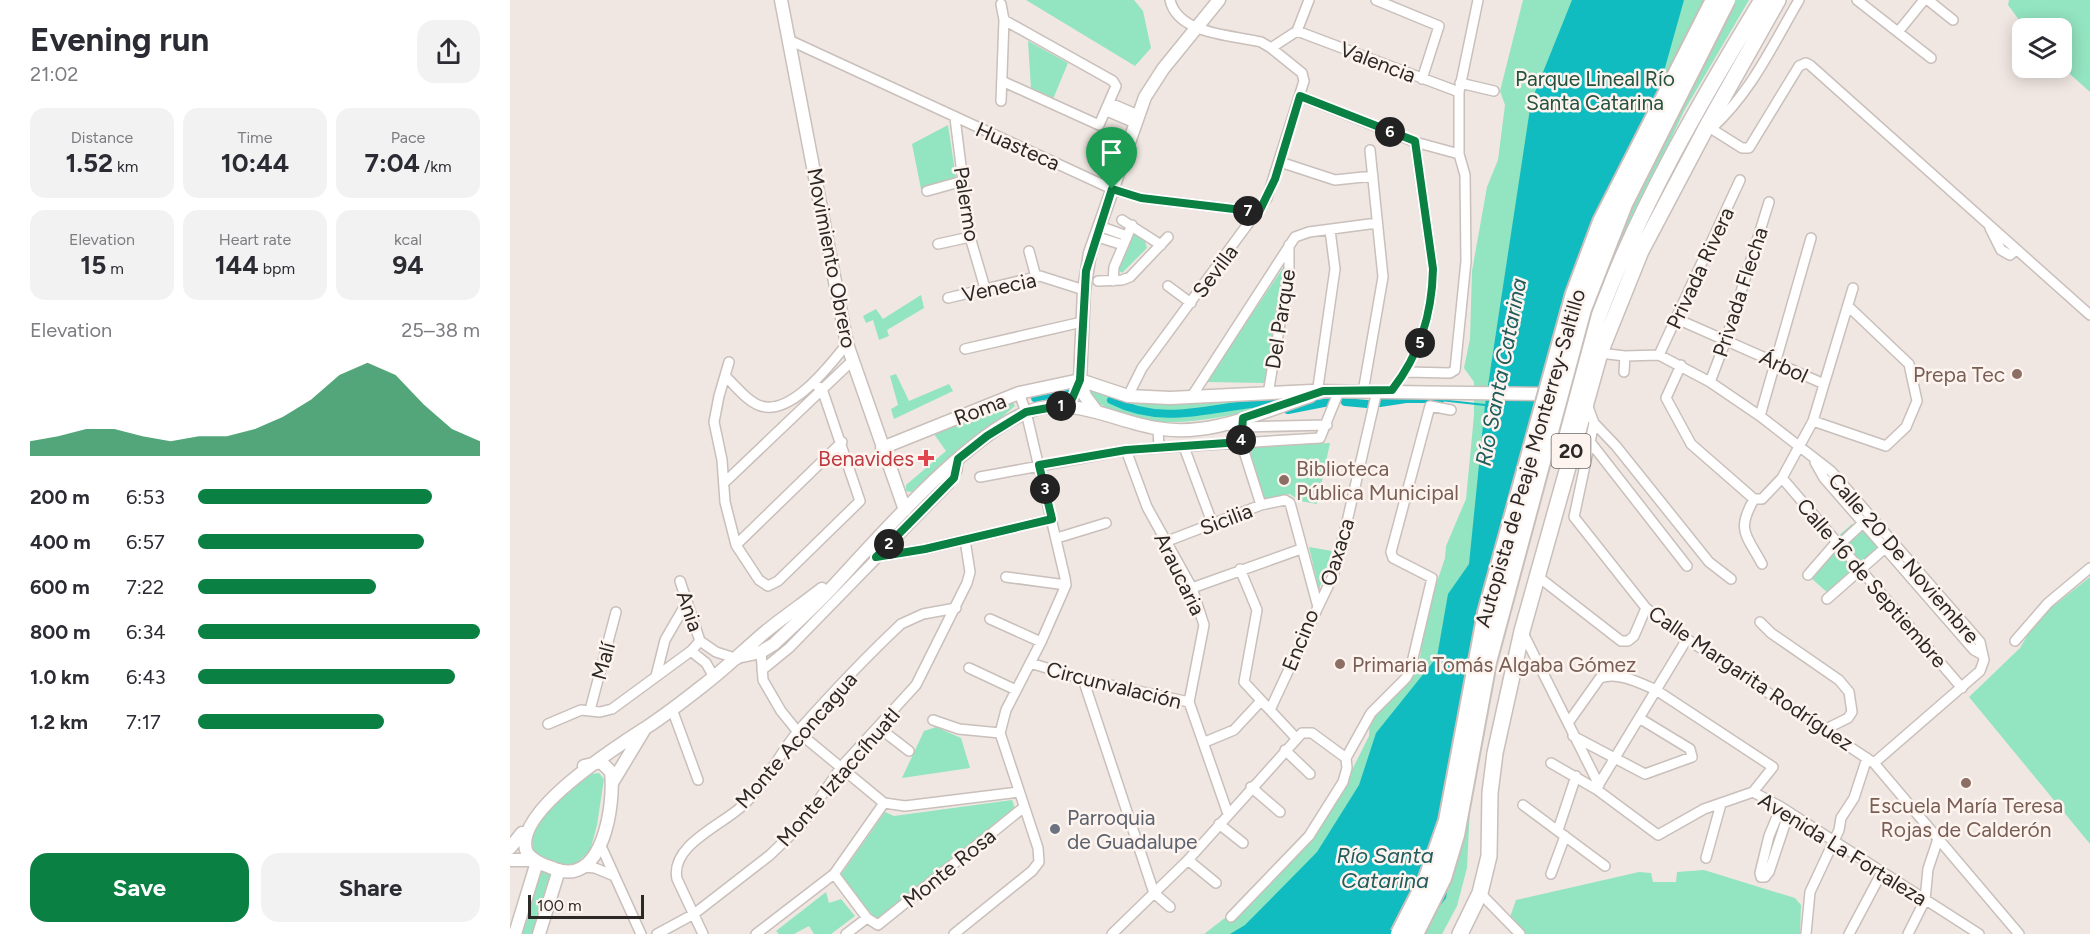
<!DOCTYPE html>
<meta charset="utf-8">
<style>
:root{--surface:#fff;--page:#f2f2f3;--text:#2b2b33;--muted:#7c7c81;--accent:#0b8043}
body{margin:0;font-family:Figtree,sans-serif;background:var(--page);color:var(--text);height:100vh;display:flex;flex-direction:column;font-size:22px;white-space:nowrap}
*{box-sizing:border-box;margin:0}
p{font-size:20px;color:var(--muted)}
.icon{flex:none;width:33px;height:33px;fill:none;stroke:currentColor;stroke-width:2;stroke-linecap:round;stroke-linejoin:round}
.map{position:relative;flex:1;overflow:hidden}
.sheet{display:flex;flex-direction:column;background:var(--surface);width:510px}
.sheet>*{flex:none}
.controls{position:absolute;left:1502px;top:18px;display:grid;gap:12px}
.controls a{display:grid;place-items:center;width:60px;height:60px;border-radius:12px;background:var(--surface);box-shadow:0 3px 15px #0003;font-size:30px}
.scale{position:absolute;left:18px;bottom:15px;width:116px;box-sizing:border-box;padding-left:6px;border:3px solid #2b2826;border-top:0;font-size:16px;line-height:21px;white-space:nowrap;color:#2b2826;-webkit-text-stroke:4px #fef4ef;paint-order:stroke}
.pin{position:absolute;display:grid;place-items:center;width:51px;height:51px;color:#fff;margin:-62px -26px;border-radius:50% 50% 50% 0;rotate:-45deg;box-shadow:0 0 6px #0007}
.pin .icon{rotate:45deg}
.km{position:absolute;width:30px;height:30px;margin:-15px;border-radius:50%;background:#222;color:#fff;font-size:16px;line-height:30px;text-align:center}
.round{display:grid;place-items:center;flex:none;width:63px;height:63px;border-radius:18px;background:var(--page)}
.overview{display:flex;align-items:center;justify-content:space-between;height:102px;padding:0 30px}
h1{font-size:33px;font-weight:700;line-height:45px}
.figures{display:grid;grid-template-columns:repeat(3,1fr);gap:9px;height:102px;padding:6px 30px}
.figures div{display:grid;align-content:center;border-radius:15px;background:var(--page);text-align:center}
.figures b{font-size:26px;font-weight:700}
.figures small{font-size:16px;font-weight:400}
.figures p{font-size:16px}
.chart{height:168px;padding:12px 30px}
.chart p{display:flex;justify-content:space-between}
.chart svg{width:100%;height:108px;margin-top:6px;fill:var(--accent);opacity:.7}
.action{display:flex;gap:12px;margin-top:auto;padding:12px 30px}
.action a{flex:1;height:69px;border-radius:18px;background:var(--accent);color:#fff;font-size:24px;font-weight:700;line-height:69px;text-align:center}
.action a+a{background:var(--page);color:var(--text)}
ul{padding:0 30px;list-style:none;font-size:20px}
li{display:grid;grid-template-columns:96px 72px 1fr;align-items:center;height:45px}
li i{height:15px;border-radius:8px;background:var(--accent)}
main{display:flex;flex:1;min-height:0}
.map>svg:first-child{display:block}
</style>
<main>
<section class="sheet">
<div class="overview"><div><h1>Evening run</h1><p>21:02</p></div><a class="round"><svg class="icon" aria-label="share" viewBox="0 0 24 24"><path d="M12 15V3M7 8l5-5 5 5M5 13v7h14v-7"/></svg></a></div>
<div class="figures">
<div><p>Distance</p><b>1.52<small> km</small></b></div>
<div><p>Time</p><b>10:44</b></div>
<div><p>Pace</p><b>7:04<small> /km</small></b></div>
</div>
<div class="figures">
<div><p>Elevation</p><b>15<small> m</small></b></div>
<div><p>Heart rate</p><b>144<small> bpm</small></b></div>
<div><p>kcal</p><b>94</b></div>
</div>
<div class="chart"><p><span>Elevation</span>25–38 m</p>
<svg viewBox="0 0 160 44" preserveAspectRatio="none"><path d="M0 44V38L10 36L20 33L30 33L40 36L50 38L60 36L70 36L80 33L90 28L100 21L110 11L120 6L130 11L140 23L150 33L160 38V44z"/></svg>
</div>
<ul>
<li><b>200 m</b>6:53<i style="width:83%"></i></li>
<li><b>400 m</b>6:57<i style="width:80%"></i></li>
<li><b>600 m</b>7:22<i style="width:63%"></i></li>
<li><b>800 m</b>6:34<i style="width:100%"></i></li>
<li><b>1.0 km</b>6:43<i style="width:91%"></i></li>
<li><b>1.2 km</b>7:17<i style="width:66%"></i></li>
</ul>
<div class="action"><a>Save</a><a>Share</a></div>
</section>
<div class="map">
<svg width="1580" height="934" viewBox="0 0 1580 934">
<rect width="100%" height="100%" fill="#f0e7e2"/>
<!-- green -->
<path fill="#93e4c0" d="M516 0H624L633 11 641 48 625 66Z
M1013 0H1239L1174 111 1084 304 979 674 961 788 957 868 947 906 932 934H694L737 901 830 794 859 736 860 718 897 685 909 664 917 612 935 558 936 546 956 499 964 415V382L954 368 960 339 962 271 977 187 988 160 995 105 990 91Z
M1499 0H1580V92L1551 66V28H1515L1498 5Z
M518 41 558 63 543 99 521 89Z
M438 125 446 178 411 189 402 144Z
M623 233 634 237 637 248 612 273 607 269Z
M775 265 755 383 696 382Z
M411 295 414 308 377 330 379 336 369 340 363 320 356 323 353 316 366 309 373 319Z
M386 374 399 401 439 384 443 391 384 419 381 409 388 405 380 376Z
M578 386 649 403 766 399 762 405C707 420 624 439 578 394Z
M503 402 505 406 401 492 396 491V485L436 451 424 434 481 408Z
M820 443 807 504 790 501 780 494 752 501 739 446Z
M1349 523 1373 549 1350 567 1325 539 1342 524 1346 527Z
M799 547 822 551 809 590Z
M1326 549 1344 569 1318 593 1301 578 1303 571Z
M1580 577V844L1459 697 1510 648 1527 619Z
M426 727 451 738 460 768 392 778 414 731Z
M89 773 94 779 87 825 80 851 64 865 43 863 23 852 21 826 31 812 79 774Z
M502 800 506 811 368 922 330 876 375 812 384 816Z
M30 868 41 873 23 934H11Z
M1194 870 1285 898 1291 905 1290 934H1015L1000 917 1006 900 1129 872 1141 873 1143 882H1166L1167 872Z
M316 892 319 903 331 899 345 916 321 934H304L299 926 284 934H269L266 931Z"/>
<!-- water -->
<path fill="#11bcc0" d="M1062 0H1174L1113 217 980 660 936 898 908 934H720L735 925 807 852 849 785 866 733 927 657 938 594 959 564 975 405 1021 102Z"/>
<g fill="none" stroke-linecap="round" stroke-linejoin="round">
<!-- stream -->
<path stroke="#11bcc0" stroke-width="2" d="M930 400 975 405"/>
<!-- canal -->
<path stroke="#11bcc0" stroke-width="8" d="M525 398 561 390
M922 399 930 400
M601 400C656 428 705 405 762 402
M835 402 857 404
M870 403 896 399H918
M778 410 819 402"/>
<defs>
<path id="minor" d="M660 0C668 35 723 35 751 42L761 48 787 31 799 0
M866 0 929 26 912 79
M1347 0 1421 58
M1418 0 1443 20
M787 31 949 92
M1388 32 1414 0
M279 40 602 189 631 198 749 212
M494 82 589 125 606 86 603 81 494 20
M950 83 984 91
M790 96 905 142 949 154
M491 101 494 20 491 4
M600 103 628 115
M597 111 625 123
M445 118 460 237 475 288
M1197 126 1232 148H1239L1289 66 1296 63 1300 65 1580 315
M1201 129C1242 91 1261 48 1289 0
M770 162 825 180 863 176
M417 191 453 181
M612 220 651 245
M589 226 617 236
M1480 228 1491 250 1500 255 1506 250
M585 236 613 245
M428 244 460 237
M519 251 526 277
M588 281 612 280 620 277 658 237
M603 281 604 267 622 225
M658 286 681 303
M438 298 530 276 574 290
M1167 319 1314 384
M455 349 572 322
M1090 353 1115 356 1149 355 1200 382 1250 416 1321 471 1470 642 1474 660 1470 671 1364 763
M1149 355 1230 180
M219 362 209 396 204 422 212 460 215 502 226 545 249 580 258 586 268 581 350 501 312 389 303 383
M1171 365 1156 398 1181 444 1244 499H1252L1272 478 1303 421 1343 288
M896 372 940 373 945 370 956 261 955 175 949 154V92L968 0
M1114 372 1115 356
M215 376C225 385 234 398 246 404 278 421 320 365 337 344
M1200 382 1216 340 1259 202
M882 390C910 354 922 315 923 269L905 142
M853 392 873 277 860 150
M758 394 779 270V245
M807 394 825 269 820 230
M618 396 632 368 757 198 794 81 792 73 761 48
M682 396 785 237 799 232 867 223
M1077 404 1084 423 1064 517 1136 608 1177 639 1364 763 1509 934
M1250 416 1301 238
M733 421 731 442 751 505
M1303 421 1376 446 1396 427 1407 401 1399 364 1339 307
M1084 423 1106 446 1199 562 1221 579
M718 425 734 427 817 425
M648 429 649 448
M1081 443 1177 566
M674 447 703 525
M616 450 637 507 682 588 694 625 679 702
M1305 462 1314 478 1464 650 1473 655
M470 477 616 450 810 438 829 391
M1272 478 1452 688
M214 483 342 361
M1244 499C1226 531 1236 534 1252 564
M547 538 596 523
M655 542 751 505 775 500 780 503 808 607 760 710
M226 545 332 442
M1328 546 1353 523
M366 557 415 549 542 519
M730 569 747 610 734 682 786 738
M1026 575 1111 641H1118L1124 636 1136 608
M1298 575 1325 544
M496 577 556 585
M170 581 190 641
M682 588 791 549
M1317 599 1375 548
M808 607 823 576 836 526 867 391
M480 619 531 642
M1250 622 1261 633 1329 680 1339 692 1342 712 1338 718 1316 729
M1013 633 1089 785
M190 641 206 652 228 659
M1505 641 1538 603 1580 568
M181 651 196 663 204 677
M251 652 253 680 271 711 288 732 374 803 395 806 509 792
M520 663 573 679 679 702
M459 668 506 690
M252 670 279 648 439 484 447 470 448 459
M146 676 155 640 177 602
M573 679 644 893 660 907
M679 702 718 814
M162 709 188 780
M80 710 106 612
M423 720 449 729 490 733
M1058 723 1090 678C1107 671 1130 683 1146 690L1263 767 1243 792
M38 724 71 710 90 712 102 709 181 651 190 641
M368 727 399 751
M1063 736 1135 774 1182 757 1180 749 1129 718
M695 742 724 730 750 702
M775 750 800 774
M1041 763 1086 789 1148 835 1194 809 1243 792 1271 807 1469 934
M741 787 770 812
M1086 789 1177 639
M1013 805 1095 866
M1271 807 1259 836 1250 873 1251 877H1255L1259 872 1279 812
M709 824 733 843
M1048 830 1066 776
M91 846 131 934
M1196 858 1211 804
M678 860 706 883
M74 867 85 868 102 875
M324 874 357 918 368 925 514 807
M1041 874 1055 836
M970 893 1010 934
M721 917 799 836 833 782 837 768 836 758 861 713 896 678 900 671 922 578 883 558 881 552 920 406 941 410
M147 934 184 914 260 855 293 823 331 767 406 685 457 583 460 572 455 540
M193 934 167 879C160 846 210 826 231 807 255 786 268 755 289 730 321 694 356 657 391 624L413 614 446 608
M246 934 324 874 374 803
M336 934 357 918
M444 934 522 871 529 862 528 848 490 733 496 710 531 642 556 585 555 578 516 412 509 393
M602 934 678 860 792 733H802L836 758
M1296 934 1300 892 1329 830 1331 818 1344 798 1357 758
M1339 934 1372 872
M1398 934 1415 900 1418 869 1428 839"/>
<path id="tertiary" d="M271 0 337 344 395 510
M587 412 575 396 570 380 574 290 580 253 635 97 653 69 709 0
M372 448 509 393 570 380 618 396 660 398 801 391 1043 394
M232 656 251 652 264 644C282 627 300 611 317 593 363 544 467 421 531 408 570 400 609 422 646 428 699 438 751 412 800 396
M74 766 91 762 101 772C105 804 93 887 45 869 34 865 24 862 17 853 0 813 111 744 137 727 157 714 176 699 195 684 216 668 234 650 254 633 272 618 293 604 312 589
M102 783 134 730
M0 848 12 833
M0 860H24
M5 934 27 862
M29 934 49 870"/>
<path id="primary" d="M1050 451C1062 408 1071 362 1087 320 1129 207 1190 102 1252 0
M950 934 970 893 979 856 980 793 985 753 1012 631 1090 353 1131 251 1197 126 1268 0"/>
</defs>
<!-- minor casing -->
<use href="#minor" stroke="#c9bfbb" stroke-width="12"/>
<!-- tertiary casing -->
<use href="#tertiary" stroke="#c9bfbb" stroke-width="15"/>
<!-- primary casing -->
<use href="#primary" stroke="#c9bfbb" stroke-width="18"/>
<!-- minor -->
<use href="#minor" stroke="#fff" stroke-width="9"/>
<!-- tertiary -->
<use href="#tertiary" stroke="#fff" stroke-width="12"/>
<!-- primary -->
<use href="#primary" stroke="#fff" stroke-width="15"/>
<defs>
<path id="motorway-bridge" d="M889 934 916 881 937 821 976 613 1064 294 1091 222 1204 0
M905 934 933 878 946 835 978 662 1073 309 1114 204 1217 0"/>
</defs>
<!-- motorway-bridge casing -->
<use href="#motorway-bridge" stroke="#c9bfbb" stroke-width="20" stroke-linecap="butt"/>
<!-- motorway-bridge -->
<use href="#motorway-bridge" stroke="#fff" stroke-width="16"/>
</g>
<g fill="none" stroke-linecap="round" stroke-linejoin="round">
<defs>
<path id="route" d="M790 96 905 141 923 269C922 315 910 354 882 390L813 391 733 418 731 442 616 450 529 465 542 519 415 549 366 557 444 478 448 459 477 436 516 412 549 406 562 399 570 380 576 271 602 189 631 198 749 212 765 179Z"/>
</defs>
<!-- route casing -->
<use href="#route" stroke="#fff" stroke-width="12"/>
<!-- route -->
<use href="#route" stroke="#0b8043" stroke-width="8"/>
</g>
<!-- markers -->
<g fill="#8d6e63" stroke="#fef4ef" stroke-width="2">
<circle cx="1507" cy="374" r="6"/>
<circle cx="774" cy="480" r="6"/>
<circle cx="830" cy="664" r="6"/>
<circle cx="1456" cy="783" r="6"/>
</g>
<path fill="#e0444e" stroke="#fef4ef" stroke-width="2" d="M413 449h6v6h6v6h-6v6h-6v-6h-6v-6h6z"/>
<circle fill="#6b7280" stroke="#fef4ef" stroke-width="2" cx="545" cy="829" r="6"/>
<g text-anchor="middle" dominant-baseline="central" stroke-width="5" stroke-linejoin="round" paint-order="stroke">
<!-- shield labels -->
<rect fill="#fef4ef" stroke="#6a6562" stroke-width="1.5" x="1041.5" y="434" width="39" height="34" rx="4.5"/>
<g font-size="20" font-weight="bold" fill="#2b2826">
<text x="1061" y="451">20</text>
</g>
<!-- street labels -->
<g font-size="21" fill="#2b2826" stroke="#fef4ef">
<text transform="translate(868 62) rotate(21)">Valencia</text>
<text transform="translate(508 146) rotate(24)">Huasteca</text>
<text transform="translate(457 204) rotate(81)">Palermo</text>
<text transform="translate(322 258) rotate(79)">Movimiento Obrero</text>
<text transform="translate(1190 268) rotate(-65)">Privada Rivera</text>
<text transform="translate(705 271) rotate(-53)">Sevilla</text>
<text transform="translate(489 287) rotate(-12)">Venecia</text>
<text transform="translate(1230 292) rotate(-72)">Privada Flecha</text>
<text transform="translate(770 319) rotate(-81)">Del Parque</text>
<text transform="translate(1274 366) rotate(25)">Árbol</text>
<text transform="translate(470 409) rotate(-21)">Roma</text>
<text transform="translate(1020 458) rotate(-74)">Autopista de Peaje Monterrey-Saltillo</text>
<text transform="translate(716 519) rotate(-21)">Sicilia</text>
<text transform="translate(827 552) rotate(-73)">Oaxaca</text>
<text transform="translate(1394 558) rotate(49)">Calle 20 De Noviembre</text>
<text transform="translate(670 574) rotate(64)">Araucaria</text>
<text transform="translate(1362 583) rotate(49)">Calle 16 de Septiembre</text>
<text transform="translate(180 611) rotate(71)">Ania</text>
<text transform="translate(790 640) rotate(-68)">Encino</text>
<text transform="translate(93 661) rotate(-75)">Malí</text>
<text transform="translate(1241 678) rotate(34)">Calle Margarita Rodríguez</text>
<text transform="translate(604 685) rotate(14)">Circunvalación</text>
<text transform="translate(286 740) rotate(-49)">Monte Aconcagua</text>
<text transform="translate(328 777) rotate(-49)">Monte Iztaccíhuatl</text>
<text transform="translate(1333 849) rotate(32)">Avenida La Fortaleza</text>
<text transform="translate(439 868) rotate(-39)">Monte Rosa</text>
</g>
<!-- park labels -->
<g font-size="21" fill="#24523f" stroke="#fef4ef">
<text x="1085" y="78">Parque Lineal Río<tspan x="1085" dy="24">Santa Catarina</tspan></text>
</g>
<!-- education labels -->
<g font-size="21" fill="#785e54" stroke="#fef4ef" text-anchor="start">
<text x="1495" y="374" text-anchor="end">Prepa Tec</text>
<text x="786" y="468">Biblioteca<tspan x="786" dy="24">Pública Municipal</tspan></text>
<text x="842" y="664">Primaria Tomás Algaba Gómez</text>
<text x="1456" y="805" text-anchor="middle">Escuela María Teresa<tspan x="1456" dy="24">Rojas de Calderón</tspan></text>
</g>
<!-- health labels -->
<g font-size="21" fill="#be3a42" stroke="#fef4ef" text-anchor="end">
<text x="404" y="458">Benavides</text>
</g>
<!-- worship labels -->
<g font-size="21" fill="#5b616d" stroke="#fef4ef" text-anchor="start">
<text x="557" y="817">Parroquia<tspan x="557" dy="24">de Guadalupe</tspan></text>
</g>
<!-- water labels -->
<g font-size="22" font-style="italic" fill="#215c5d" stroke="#fef4ef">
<text transform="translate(991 372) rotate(-79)">Río Santa Catarina</text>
<text x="875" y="855">Río Santa<tspan x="875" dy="25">Catarina</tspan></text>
</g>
</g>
</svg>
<div class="controls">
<a><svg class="icon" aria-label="layers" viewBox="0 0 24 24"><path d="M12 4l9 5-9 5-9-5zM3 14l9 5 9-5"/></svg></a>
</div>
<div class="scale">100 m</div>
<div class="pin" style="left:602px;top:189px;background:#1e9e55"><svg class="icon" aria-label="arrive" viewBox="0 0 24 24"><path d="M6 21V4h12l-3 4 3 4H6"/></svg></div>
<b class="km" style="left:551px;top:406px">1</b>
<b class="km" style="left:379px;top:544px">2</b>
<b class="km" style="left:535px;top:489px">3</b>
<b class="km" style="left:731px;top:440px">4</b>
<b class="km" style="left:910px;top:343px">5</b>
<b class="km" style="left:880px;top:132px">6</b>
<b class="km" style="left:738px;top:211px">7</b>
</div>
</main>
